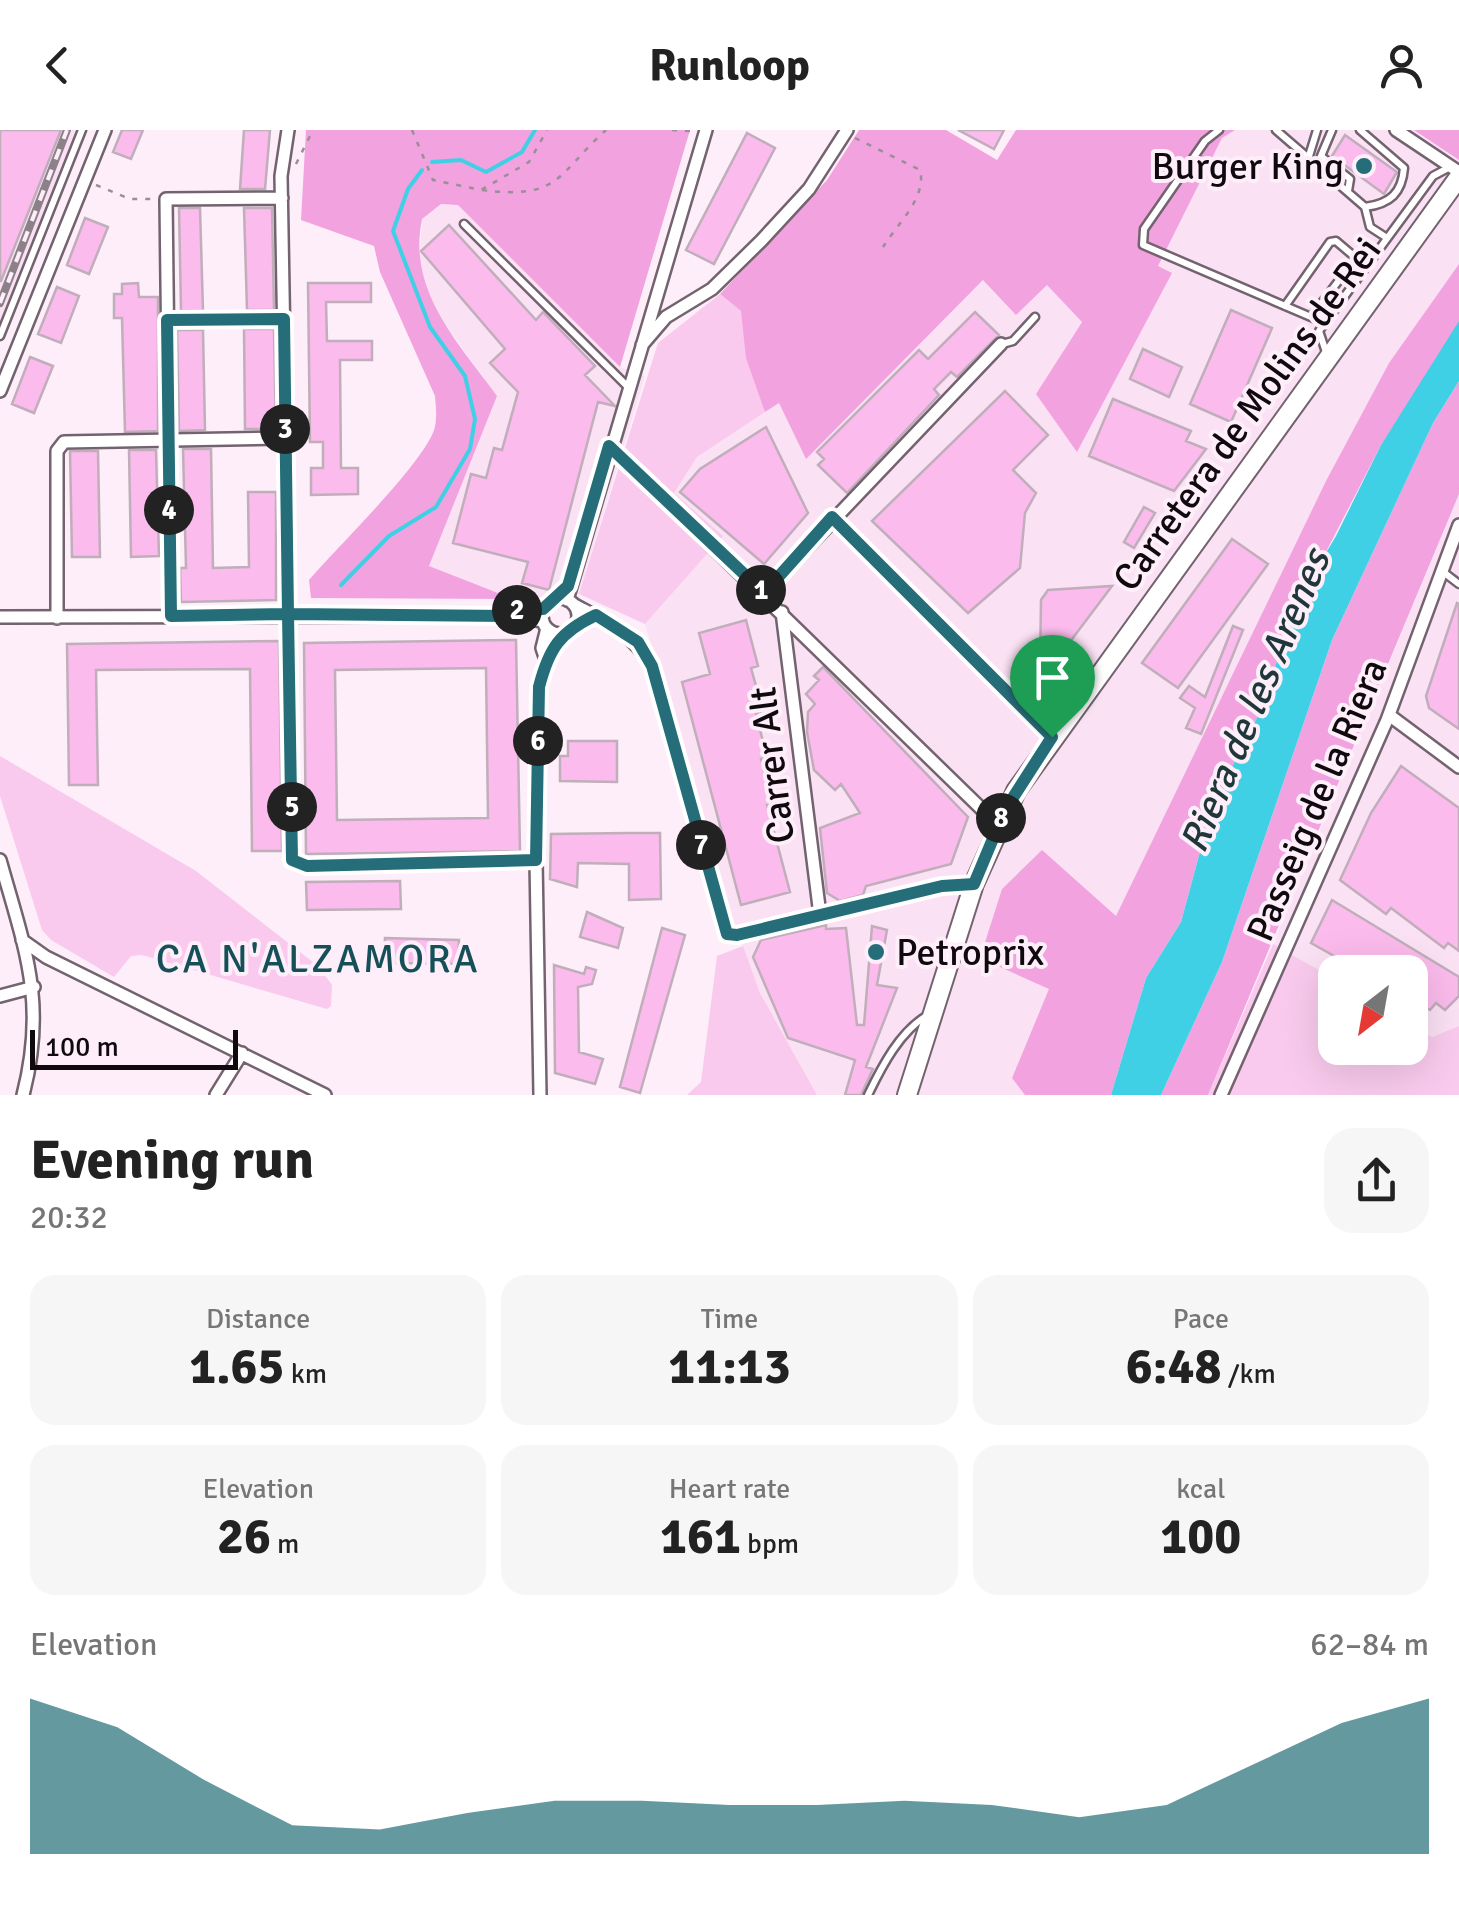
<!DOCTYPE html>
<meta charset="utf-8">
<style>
:root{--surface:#fff;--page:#f6f6f6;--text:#222;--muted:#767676;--accent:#256e79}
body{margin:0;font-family:Signika,sans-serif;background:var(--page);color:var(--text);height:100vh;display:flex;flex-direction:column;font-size:38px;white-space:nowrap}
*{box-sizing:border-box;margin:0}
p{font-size:32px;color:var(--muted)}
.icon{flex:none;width:55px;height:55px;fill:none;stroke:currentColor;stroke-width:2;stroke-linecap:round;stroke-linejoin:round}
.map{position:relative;height:965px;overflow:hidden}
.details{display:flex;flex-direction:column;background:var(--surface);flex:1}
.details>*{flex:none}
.needle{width:65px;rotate:211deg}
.buttons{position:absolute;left:1318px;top:825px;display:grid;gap:20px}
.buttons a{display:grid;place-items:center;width:110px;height:110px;border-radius:20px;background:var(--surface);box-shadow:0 10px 40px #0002;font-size:50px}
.scale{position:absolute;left:30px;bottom:25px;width:208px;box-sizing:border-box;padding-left:10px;border:5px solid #100a0f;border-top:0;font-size:28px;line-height:35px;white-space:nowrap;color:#100a0f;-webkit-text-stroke:8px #fdeef9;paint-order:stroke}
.pin{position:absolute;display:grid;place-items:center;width:85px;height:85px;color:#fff;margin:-102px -42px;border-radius:50% 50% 50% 0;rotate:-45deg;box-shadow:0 0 10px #0007}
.pin .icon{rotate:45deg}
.km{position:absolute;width:50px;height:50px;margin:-25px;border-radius:50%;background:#222;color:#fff;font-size:28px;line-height:50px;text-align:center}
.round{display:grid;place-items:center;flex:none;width:105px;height:105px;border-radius:30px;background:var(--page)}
.summary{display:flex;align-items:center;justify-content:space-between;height:170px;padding:0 30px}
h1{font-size:55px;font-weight:700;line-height:75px}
.metrics{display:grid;grid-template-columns:repeat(3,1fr);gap:15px;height:170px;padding:10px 30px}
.metrics div{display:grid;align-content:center;border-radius:25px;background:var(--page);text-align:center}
.metrics b{font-size:50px;font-weight:700}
.metrics small{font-size:28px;font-weight:400}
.metrics p{font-size:28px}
.chart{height:280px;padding:20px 30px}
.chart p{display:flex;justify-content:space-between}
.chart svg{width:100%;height:180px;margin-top:10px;fill:var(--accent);opacity:.7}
header{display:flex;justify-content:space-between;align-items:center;height:130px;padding:0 30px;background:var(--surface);font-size:45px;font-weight:700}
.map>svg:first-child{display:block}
</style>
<header><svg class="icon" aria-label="back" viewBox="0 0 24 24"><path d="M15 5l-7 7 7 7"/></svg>Runloop<svg class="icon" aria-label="person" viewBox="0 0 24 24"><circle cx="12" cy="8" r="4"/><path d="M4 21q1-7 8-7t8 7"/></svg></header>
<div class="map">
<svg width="1459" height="965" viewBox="0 0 1459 965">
<rect width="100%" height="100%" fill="#fdeef9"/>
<!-- built -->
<path fill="#fae1f4" d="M0 0H77L0 199Z
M1235 0H1414L1459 30V134L1389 233 1326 351 1116 786 1050 858 1012 947 1025 965H817L760 863 731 783 645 494 722 407 674 363 697 327 779 273 806 328 984 150 1047 155 1082 191 1036 264 1172 144 1158 137 1222 8Z
M441 74 458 75 620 237 645 246 579 464 513 469 429 436 497 266 432 176 419 137 422 89Z
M1459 364V896L1432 907 1410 894V842H1335V849L1273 814Z"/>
<!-- green -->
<path fill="#f9caed" d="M720 164 741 181 765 282 697 327 674 363 723 406 645 494 579 464 658 213Z
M0 626 196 741 318 836 332 855 331 876 327 879 142 825 131 826 114 847 51 810 42 800 0 666Z
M1273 814 1335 849V918H1410V894L1432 907 1459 896V965H1208Z
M743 816 760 863 817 965H687L701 952 717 826Z"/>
<!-- forest -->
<path fill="#f1a2df" d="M306 0H690L620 237 458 75 441 74 422 89C407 161 458 212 497 266L429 436 513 469 311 468 309 450C341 413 412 345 432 305 438 294 436 278 435 266L380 142 374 116 301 90Z
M859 0H946L997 30 1016 0H1235L1222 8 1158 136 1172 143 1077 322 1036 264 1082 192 1047 155 1016 185 983 150 806 329 779 273 765 282 746 228 741 181 720 164 827 50Z
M1414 0H1459V30Z
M1459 134V191L1455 202 1381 315 1293 486 1258 586 1213 674 1181 792 1146 848 1111 965H1025L1012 948 1049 859 980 828 1002 759 1042 720 1116 786 1326 351 1389 233Z
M1459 251V364L1208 965H1161L1222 832 1332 510 1433 293Z"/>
<!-- water -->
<path fill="#40d0e5" d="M1459 191V251L1433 293 1332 510 1222 832 1161 965H1111L1146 848 1181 792 1213 674 1258 586 1299 468 1336 406 1381 315Z"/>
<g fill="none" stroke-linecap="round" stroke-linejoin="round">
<!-- stream -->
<path stroke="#40d0e5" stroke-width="4" d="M432 32 461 30 486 42 522 22 535 0
M341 455 389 406 436 377 470 319 475 289 465 246 430 197 393 101 408 59 422 40"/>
</g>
<!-- building -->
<path fill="#fbbbec" stroke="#c0aebb" stroke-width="2.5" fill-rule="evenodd" d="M0 0H61L1 151H0Z
M122 0H143L131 29 113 22Z
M244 0H270L265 59H240Z
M958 0H1004L994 19Z
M747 3 775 18 714 134 686 120Z
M1345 5 1397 42 1384 64 1332 26Z
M179 78H200L203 181H181Z
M244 78H272L274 180H247Z
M85 88 108 97 89 144 67 135Z
M449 95 536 190 543 182 595 236 585 245 615 276 598 272 549 460 522 453 528 432 453 413 471 344 486 348 494 318 502 320 518 262 490 233 505 219 421 121Z
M138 153 139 167H158V301L125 302 122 188H114V164H122V154Z
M308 153H371V172H326L327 211H372V230H340L341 338H358V364L311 365V338H323V312H310Z
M57 157 79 166 61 213 38 204Z
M1231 180 1272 198 1231 292 1190 274Z
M975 182 999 205 957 247 951 242 934 259 939 265 847 363 818 335 824 329 817 322 919 220 928 229Z
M244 199H274L276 299H245Z
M177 200H203L205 300 179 301Z
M1143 219 1182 237 1169 267 1130 249Z
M30 227 53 236 34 283 12 274Z
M1005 261 1048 305 1013 340 1036 363 1025 383 1020 438 968 483 872 391Z
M1113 269 1191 301 1186 311 1206 319 1174 361 1089 326Z
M766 297 808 383 764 434 680 362 700 339Z
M183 319H211L213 438 249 437 248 362H276V470L181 472 180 438H186Z
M129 320H156L159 426 131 427Z
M70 321H98L100 427H72Z
M1144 377 1155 383 1134 418 1124 412Z
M1232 409 1268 434 1178 558 1142 533Z
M1112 456 1048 541 1040 536 1041 470 1048 460Z
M1457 473 1459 474V599L1429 578 1426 566Z
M746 490 758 536 751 538 763 581 756 583 767 628 761 629 772 674 767 675 790 762 741 775 682 552 710 544 699 503Z
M1233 496 1243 500 1201 604 1186 598 1195 578 1180 568 1189 556 1205 567Z
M516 510 520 721 306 724 304 513ZM486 538 488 688 337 690 335 540Z
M279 511 282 721H252L250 539 96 540 98 655H69L67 514Z
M823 537 968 687 951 734 866 756 863 765 840 771 827 763 820 698 860 683 841 654 835 660 814 640 807 602 808 582 815 574 806 564 819 550 814 546Z
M568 611H617V652L560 651V626H568Z
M1401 636 1459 678V821L1448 813 1444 818 1391 778 1386 784 1340 750 1371 683Z
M629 703H660L661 769 629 770V734L578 733 577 757 550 749 551 704Z
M400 751 401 779 307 780 306 752Z
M1332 770 1459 847V866L1445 880 1436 873 1430 880 1410 869V842H1363L1311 813Z
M587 782 623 798 618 818 580 807Z
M826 795V799L846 798 857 895H864L872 796 887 800 877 855 897 858 866 937 873 939 861 965H845L855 930 788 908 753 827 761 810Z
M662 798 685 805 640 963 620 957Z
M385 808 459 810 458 834 384 833Z
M554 835 584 844 586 837 596 840 592 854 578 857 579 922 603 929 595 954 555 943Z"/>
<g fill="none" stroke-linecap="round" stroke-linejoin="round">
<defs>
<path id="lane" d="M1219 0 1205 11 1144 99 1143 115 1325 193
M1276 0 1365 77 1370 97 1387 108
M1332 0 1321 26 1350 49 1348 61
M1360 0 1404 38C1402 63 1390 74 1365 77
M1309 26 1317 0
M464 94 627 256
M1285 176 1330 112 1336 111 1356 128 1311 187
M0 206 82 0
M1002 214 1013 211 1035 187
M1327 225 1319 201 1433 46 1450 37
M1442 441 1459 454
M868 965C882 936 900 901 928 885"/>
<path id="street" d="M288 0 281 46 293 730 307 735 536 730
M1396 0 1459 42
M167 191 285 189
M642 215 666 187 712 159 761 111 809 59 847 0
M0 261 105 0
M609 316 998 695
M832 387 1052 607
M764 463 1001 214
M542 486a18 18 0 1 1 36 0a18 18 0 1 1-36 0Z
M567 470 706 0
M573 474C606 492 631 502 652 536L727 803 737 805 942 756 974 754
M782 482 820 785
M171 486 166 69 282 68
M509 486 519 479H543
M0 487 509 486 543 491
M57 488V321L64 312 285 308
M546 530 542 518 547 498
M1389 585 1459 637
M0 730C25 819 47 872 23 965
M22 810 46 827 325 965
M0 866 34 857
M216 965 242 923
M540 965 536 730 539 557 546 530 562 504
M1221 965 1387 590 1459 395"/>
<path id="secondary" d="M907 965 974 754 1016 661 1459 47"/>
</defs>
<!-- lane casing -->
<use href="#lane" stroke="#73636e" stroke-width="11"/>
<!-- street casing -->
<use href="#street" stroke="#73636e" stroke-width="16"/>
<!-- secondary casing -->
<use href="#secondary" stroke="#73636e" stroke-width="22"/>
<!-- path -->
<path stroke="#9a8e97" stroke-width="2.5" stroke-dasharray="5 8" stroke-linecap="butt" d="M412 0 433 50 481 60 529 32 547 0
M672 0 690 1
M855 8 920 40C927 68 897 94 883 117
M296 34 313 0
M96 55 130 69H155
M482 60C561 70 557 44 606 0"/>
<!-- lane -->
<use href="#lane" stroke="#fff" stroke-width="6"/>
<!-- street -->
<use href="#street" stroke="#fff" stroke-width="11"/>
<!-- secondary -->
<use href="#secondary" stroke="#fff" stroke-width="18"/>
<defs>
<path id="rail" d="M0 173 67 0"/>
</defs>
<!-- rail casing -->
<use href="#rail" stroke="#8c8189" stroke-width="8"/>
<!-- rail -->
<use href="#rail" stroke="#fdeef9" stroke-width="4" stroke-dasharray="11" stroke-linecap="butt"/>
</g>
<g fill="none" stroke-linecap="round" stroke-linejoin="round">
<defs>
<path id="route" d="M1052 607 832 387 764 463 609 316 568 456 543 479H519L509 486 288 484 284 189 167 190 171 486 288 484 292 730 307 736 536 730 539 557C549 518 560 502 596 485L638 512 652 536 727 804 737 805 942 756 974 754 1005 680 1052 607"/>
</defs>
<!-- route casing -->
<use href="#route" stroke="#fff" stroke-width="20"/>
<!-- route -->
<use href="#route" stroke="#256e79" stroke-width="12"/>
</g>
<!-- markers -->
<g fill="#256e79" stroke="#fdeef9" stroke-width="4">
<circle cx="1364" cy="36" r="10"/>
<circle cx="876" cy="822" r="10"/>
</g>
<g text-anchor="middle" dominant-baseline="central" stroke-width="8" stroke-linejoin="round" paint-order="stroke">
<!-- poi labels -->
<g font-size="38" fill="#100a0f" stroke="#fdeef9" text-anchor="end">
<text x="1344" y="36">Burger King</text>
<text x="896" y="822" text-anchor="start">Petroprix</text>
</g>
<!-- street labels -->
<g font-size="38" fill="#100a0f" stroke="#fdeef9">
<text transform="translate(1247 284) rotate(-54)">Carretera de Molins de Rei</text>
<text transform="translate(772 635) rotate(-97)">Carrer Alt</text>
<text transform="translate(1317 670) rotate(-67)">Passeig de la Riera</text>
</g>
<!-- water labels -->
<g font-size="40" font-style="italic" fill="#1f363a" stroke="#fdeef9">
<text transform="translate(1255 571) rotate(-67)">Riera de les Arenes</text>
</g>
<!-- neighbourhood labels -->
<g font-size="40" letter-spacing="2.5" fill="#155059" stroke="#fdeef9">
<text x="318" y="829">CA N'ALZAMORA</text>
</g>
</g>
</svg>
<div class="buttons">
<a><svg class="needle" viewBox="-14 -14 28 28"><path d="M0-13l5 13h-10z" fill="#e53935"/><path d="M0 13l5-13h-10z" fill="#767676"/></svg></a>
</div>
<div class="scale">100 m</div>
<div class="pin" style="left:1052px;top:607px;background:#1e9e55"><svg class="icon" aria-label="arrive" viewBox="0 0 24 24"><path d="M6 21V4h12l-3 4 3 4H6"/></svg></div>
<b class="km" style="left:761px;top:460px">1</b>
<b class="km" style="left:517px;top:480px">2</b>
<b class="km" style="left:285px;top:299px">3</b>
<b class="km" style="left:169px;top:380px">4</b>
<b class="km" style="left:292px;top:677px">5</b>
<b class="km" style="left:538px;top:611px">6</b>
<b class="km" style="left:701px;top:715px">7</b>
<b class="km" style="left:1001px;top:688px">8</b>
</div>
<section class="details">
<div class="summary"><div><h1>Evening run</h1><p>20:32</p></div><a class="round"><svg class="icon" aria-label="share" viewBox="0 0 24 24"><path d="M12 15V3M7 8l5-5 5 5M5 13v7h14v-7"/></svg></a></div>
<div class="metrics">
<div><p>Distance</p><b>1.65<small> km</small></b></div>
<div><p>Time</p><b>11:13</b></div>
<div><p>Pace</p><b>6:48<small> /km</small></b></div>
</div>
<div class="metrics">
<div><p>Elevation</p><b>26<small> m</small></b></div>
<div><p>Heart rate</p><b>161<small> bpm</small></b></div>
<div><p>kcal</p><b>100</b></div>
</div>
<div class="chart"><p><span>Elevation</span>62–84 m</p>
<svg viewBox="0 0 160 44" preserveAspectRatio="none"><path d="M0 44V6L10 13L20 26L30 37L40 38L50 34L60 31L70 31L80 32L90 32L100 31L110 32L120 35L130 32L140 22L150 12L160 6V44z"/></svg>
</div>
</section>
